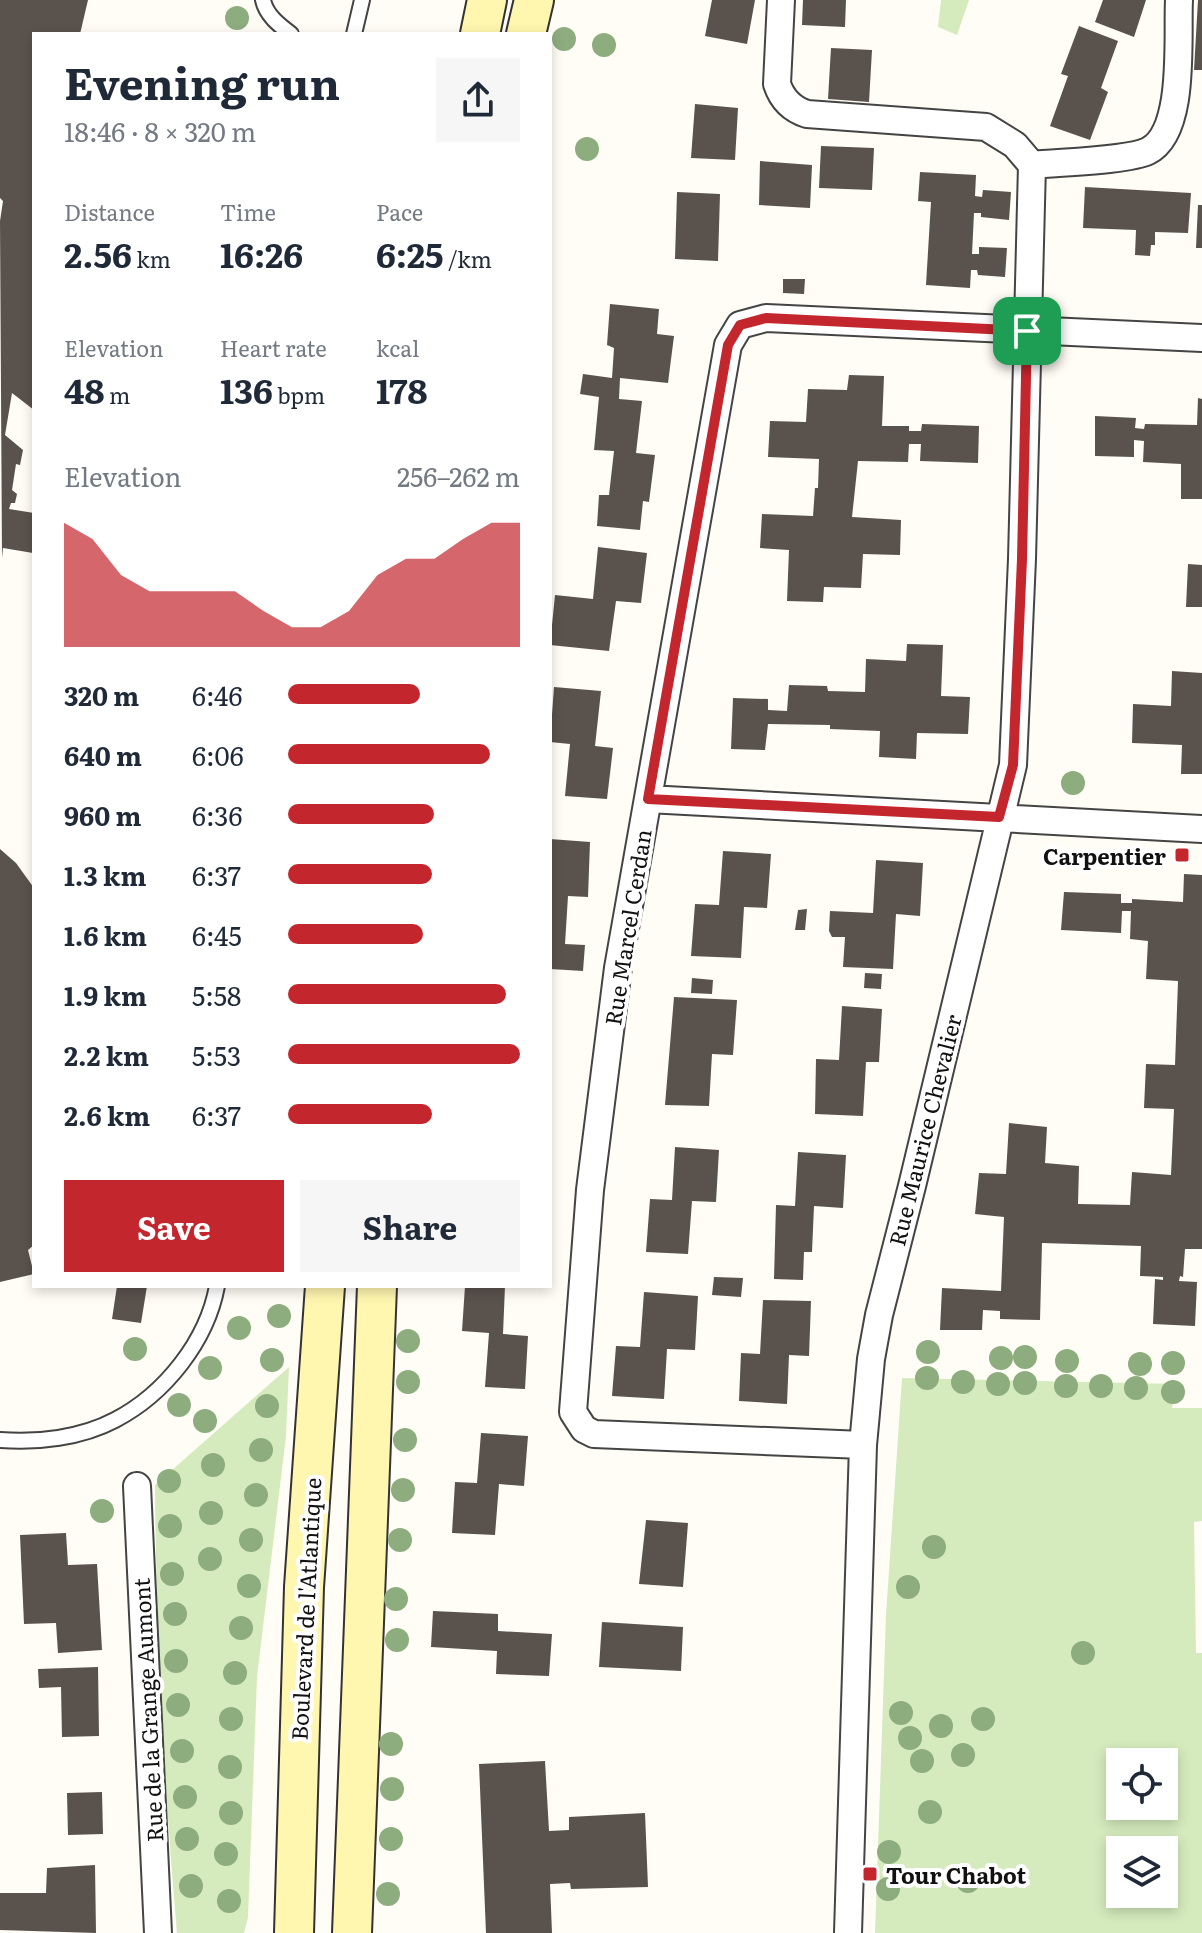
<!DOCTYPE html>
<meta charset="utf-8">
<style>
:root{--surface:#fff;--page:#f6f6f7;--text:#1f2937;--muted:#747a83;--accent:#c4262e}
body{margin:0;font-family:Literata,serif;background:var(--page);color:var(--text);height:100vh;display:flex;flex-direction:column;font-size:30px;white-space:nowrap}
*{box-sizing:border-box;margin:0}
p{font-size:26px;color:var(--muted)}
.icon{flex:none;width:44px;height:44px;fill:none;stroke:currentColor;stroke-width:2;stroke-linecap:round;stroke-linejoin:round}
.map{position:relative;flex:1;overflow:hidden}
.details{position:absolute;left:32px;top:32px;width:520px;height:1256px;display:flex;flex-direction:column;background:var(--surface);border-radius:0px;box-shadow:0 4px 12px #0003}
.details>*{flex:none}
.tools{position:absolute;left:1106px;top:1748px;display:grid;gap:16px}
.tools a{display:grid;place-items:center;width:72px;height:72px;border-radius:0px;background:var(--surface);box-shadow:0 4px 12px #0003;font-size:40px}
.pin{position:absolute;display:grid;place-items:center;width:68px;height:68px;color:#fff;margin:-34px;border-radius:16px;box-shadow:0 4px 12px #0006}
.round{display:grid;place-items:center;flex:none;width:84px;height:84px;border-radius:0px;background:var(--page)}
.summary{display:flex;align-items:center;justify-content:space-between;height:136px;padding:0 32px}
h1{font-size:44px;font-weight:700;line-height:60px}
.figures{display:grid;grid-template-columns:repeat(3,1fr);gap:12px;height:136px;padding:8px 32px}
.figures div{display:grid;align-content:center}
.figures b{font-size:34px;font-weight:700}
.figures small{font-size:22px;font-weight:400}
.figures p{font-size:22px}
.chart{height:224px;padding:16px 32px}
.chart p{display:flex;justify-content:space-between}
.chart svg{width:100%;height:144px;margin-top:8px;fill:var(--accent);opacity:.7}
.primary-button{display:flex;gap:16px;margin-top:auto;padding:16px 32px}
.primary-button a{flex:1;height:92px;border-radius:0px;background:var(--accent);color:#fff;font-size:32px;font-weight:700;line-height:92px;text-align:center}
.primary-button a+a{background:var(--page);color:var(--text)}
ul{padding:0 32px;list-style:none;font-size:26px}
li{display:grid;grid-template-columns:128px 96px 1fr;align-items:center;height:60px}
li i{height:20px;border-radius:10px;background:var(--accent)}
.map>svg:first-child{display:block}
</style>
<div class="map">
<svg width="1202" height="1933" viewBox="0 0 1202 1933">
<rect width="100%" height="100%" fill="#fffdf5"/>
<!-- green -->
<path fill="#d5ebbd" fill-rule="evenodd" d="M941 0H969L957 35 938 27Z
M289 1367 286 1436 257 1677 248 1917 244 1933H177C164 1784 156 1635 155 1485Z
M902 1378 1177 1384 1172 1408H1202V1521L1194 1522 1196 1653H1202V1933H875L886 1615ZM1164 1762V1806H1120V1762ZM1164 1850V1894H1120V1850Z"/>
<!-- building -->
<path fill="#5a524d" d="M0 0H88L80 34H34V410L12 393 5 435 23 450 20 465 16 464 12 490 17 494 15 503H11L9 509 34 513V550L33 553 3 548 2 558 0 221 3 201 0 198Z
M712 0H755L747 44 705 36Z
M803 0H846L845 27 802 25Z
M1103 0H1146L1134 37 1095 22Z
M1198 0H1202V70H1194Z
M1079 26 1118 41 1101 88 1108 92 1090 140 1050 126 1068 76 1061 74Z
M831 48 872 50 869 102 828 99Z
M695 104 738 108 735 160 691 158Z
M821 146 874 148 872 190 819 188Z
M760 161 812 165 810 208 759 205Z
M920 172 976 175 975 196 982 197 983 190 1011 192 1009 220 981 217V213H974L972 254H979V247L1007 248 1005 277 978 275 977 270H971L970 288 926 285 931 202 918 201Z
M1085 187 1191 193 1188 233 1155 232V245H1151L1150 256 1135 255 1136 230 1083 228Z
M677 192 720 194 718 261 675 259Z
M1198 205H1202V248H1196Z
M783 279H805L804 294 783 293Z
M610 304 659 309 657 334 674 336 668 383 620 378 619 399 642 401 636 453 655 455 649 502 643 501 640 530 597 526 599 495H609L614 451 594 450 599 397 580 394 583 374 612 378 614 348 607 345Z
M849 375 884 376 882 426H909V431H921L922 424 979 426 978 463 920 461 921 444H909L908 462 858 461 852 517 901 520 900 555 863 554 861 588 824 587 823 602 787 601 789 550 760 548 762 514 813 516 815 488H818L819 459 768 457 770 421 806 422 808 389 847 390Z
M1198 398 1202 399V499H1181V464L1143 462 1144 441 1134 440V457L1095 456V416L1136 418 1135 428 1144 429 1145 424 1197 425Z
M598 547 647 553 641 603 616 601 609 651 550 645 555 595 593 599Z
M1188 564 1202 565V607H1186Z
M907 644 943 645 941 696 970 697 968 734 917 733 916 759 879 757 880 731 830 729V725L768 724 765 750 731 749 733 698 768 699V710L787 711 789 685 827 686 828 691 865 692 866 659 906 661Z
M1172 671 1202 673V774H1181L1182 745 1132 743 1133 704 1171 706Z
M554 687 601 691 595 746 613 748 607 799 565 796 570 744 550 742Z
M550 839 590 842 588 897 568 896 565 944 585 945 583 971 550 969Z
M0 849 16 863 34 888V1245L28 1250 34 1274 0 1282Z
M723 851 771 854 767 908 744 907 741 958 691 956 695 904 719 905Z
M876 860 923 863 920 916 896 914 893 969 843 967 845 937H832L829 931 830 911 873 913Z
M1184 874 1202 875V1249H1185L1183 1277 1180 1276 1179 1281 1197 1282 1195 1326 1153 1324 1155 1279 1163 1280V1277L1140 1276 1141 1246 1042 1243 1040 1320 1000 1319V1311L983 1310 982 1330H940L942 1288 1001 1291 1004 1217 975 1214 979 1173 1006 1174 1009 1123 1047 1127 1045 1163 1079 1166 1078 1204 1130 1205 1132 1172 1171 1175 1174 1109 1144 1108 1146 1064 1175 1065 1178 981 1146 979 1148 941 1130 939 1131 911H1122L1121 933 1061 930 1064 892 1121 894V903H1132V899L1183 902Z
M807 909 805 930H795L798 910Z
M865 973 882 974 881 989 864 988Z
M692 978 713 980 712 994 691 993Z
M674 997 737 1000 733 1055 712 1054 709 1106 665 1105Z
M842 1006 882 1009 879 1062H866L863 1116 815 1114 816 1059 839 1060Z
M675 1147 719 1150 716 1202 692 1201 688 1254 646 1252 650 1199 672 1200Z
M798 1152 846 1155 843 1208 814 1206 812 1252H804L803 1280 774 1279 776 1205 795 1206Z
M714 1277 743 1278 741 1297 712 1295Z
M117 1286H147L141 1323 112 1319Z
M465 1286H505L503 1334 528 1336 525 1389 485 1387 489 1333 462 1331Z
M644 1292 698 1296 695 1350 667 1349 664 1399 612 1396 616 1346 640 1347Z
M763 1300 811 1301 809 1356 789 1355 787 1404 739 1401 741 1353 760 1354Z
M481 1433 528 1436 524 1486 499 1484 495 1535 452 1533 455 1482 477 1483Z
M646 1520 688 1523 683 1587 639 1584Z
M66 1533 68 1565 97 1564 102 1650 58 1653 56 1623 24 1624 20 1535Z
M433 1611 498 1614V1631L552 1634 549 1676 496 1674 497 1651 431 1647Z
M602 1622 683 1627 681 1671 599 1667Z
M98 1667 99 1736 62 1737 61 1687 39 1688 38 1669Z
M545 1761 549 1831 569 1830V1817L645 1813 648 1887 571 1889 570 1883 550 1884 552 1933H486L479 1764Z
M102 1792 103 1834 68 1835 67 1793Z
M95 1865 96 1933 0 1930V1893H46L47 1868Z"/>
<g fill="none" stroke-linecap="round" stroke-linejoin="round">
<defs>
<path id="service" d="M263 0C266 15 279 25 291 34
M354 34 362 0
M0 1440C37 1443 81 1438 115 1420 165 1394 207 1341 217 1286"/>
<path id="minor" d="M781 0 777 84C782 99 791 109 807 114L986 127 1015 145 1032 165 1022 559 1013 765 912 1186 879 1315 871 1359 863 1445 848 1933
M1032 165C1059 162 1127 161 1148 151 1186 132 1177 38 1179 0
M648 799 1202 829
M863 1445 594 1434 584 1429 573 1412 590 1190 618 968 728 345 740 325 766 318 1202 338
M137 1486 158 1933"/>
<path id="secondary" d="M480 34 487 0
M526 34 534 0
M294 1933 304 1587 325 1286
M352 1933 377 1286"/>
</defs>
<!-- service casing -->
<use href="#service" stroke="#444" stroke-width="18"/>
<!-- minor casing -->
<use href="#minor" stroke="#444" stroke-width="30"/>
<!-- secondary casing -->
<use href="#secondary" stroke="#333" stroke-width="42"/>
<!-- service -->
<use href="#service" stroke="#fff" stroke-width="14"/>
<!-- minor -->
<use href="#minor" stroke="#fff" stroke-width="26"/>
<!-- secondary -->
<use href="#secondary" stroke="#fff6b0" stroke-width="38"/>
</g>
<!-- trees -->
<g fill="#8dad7f">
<circle cx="237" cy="18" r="12"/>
<circle cx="564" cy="39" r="12"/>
<circle cx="604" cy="45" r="12"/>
<circle cx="587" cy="149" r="12"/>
<circle cx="1073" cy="783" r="12"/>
<circle cx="279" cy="1316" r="12"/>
<circle cx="239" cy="1328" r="12"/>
<circle cx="408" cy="1341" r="12"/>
<circle cx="135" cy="1349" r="12"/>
<circle cx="928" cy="1352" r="12"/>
<circle cx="1025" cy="1357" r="12"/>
<circle cx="1001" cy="1358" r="12"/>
<circle cx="272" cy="1360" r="12"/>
<circle cx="1067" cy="1361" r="12"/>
<circle cx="1173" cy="1363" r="12"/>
<circle cx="1140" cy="1364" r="12"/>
<circle cx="210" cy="1368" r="12"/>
<circle cx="927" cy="1378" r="12"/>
<circle cx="408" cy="1382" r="12"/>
<circle cx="963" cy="1382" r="12"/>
<circle cx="1025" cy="1383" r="12"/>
<circle cx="998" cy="1384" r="12"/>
<circle cx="1066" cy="1386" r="12"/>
<circle cx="1101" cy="1386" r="12"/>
<circle cx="1136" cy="1388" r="12"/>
<circle cx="1173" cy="1392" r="12"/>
<circle cx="179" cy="1405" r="12"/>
<circle cx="267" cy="1406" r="12"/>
<circle cx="205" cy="1421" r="12"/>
<circle cx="405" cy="1440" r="12"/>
<circle cx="261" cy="1450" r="12"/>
<circle cx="213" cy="1465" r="12"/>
<circle cx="169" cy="1481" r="12"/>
<circle cx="403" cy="1490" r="12"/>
<circle cx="256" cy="1495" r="12"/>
<circle cx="102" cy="1511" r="12"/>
<circle cx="211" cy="1513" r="12"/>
<circle cx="170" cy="1526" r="12"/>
<circle cx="251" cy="1540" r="12"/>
<circle cx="400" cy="1540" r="12"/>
<circle cx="934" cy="1547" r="12"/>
<circle cx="210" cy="1559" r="12"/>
<circle cx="172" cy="1574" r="12"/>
<circle cx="249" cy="1586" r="12"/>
<circle cx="908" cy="1587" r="12"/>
<circle cx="396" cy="1599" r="12"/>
<circle cx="175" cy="1614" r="12"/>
<circle cx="241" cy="1628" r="12"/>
<circle cx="397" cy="1640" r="12"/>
<circle cx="1083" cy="1653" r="12"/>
<circle cx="176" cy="1661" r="12"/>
<circle cx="235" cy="1673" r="12"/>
<circle cx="178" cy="1705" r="12"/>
<circle cx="901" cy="1713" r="12"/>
<circle cx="231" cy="1719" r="12"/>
<circle cx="983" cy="1719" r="12"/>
<circle cx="941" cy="1726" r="12"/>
<circle cx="910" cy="1738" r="12"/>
<circle cx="391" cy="1744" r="12"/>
<circle cx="182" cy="1751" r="12"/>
<circle cx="963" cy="1755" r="12"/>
<circle cx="922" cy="1761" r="12"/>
<circle cx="230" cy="1767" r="12"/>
<circle cx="392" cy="1789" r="12"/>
<circle cx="185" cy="1797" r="12"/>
<circle cx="930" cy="1812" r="12"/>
<circle cx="231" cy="1813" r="12"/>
<circle cx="187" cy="1839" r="12"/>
<circle cx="391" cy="1839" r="12"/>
<circle cx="889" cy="1852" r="12"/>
<circle cx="226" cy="1854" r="12"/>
<circle cx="968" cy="1881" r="12"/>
<circle cx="191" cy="1886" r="12"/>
<circle cx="888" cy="1889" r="12"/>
<circle cx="388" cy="1894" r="12"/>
<circle cx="229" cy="1901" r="12"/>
</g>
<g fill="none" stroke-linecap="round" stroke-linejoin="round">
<defs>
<path id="route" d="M766 318 1027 331 1022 559 1013 765 999 817 648 799 728 345 740 325Z"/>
</defs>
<!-- route casing -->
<use href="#route" stroke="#fff" stroke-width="16"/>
<!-- route -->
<use href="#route" stroke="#c4262e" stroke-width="10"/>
</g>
<!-- markers -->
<g fill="#c4262e" stroke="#fff" stroke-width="3">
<rect x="1174" y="847" width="16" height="16" rx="4"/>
<rect x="862" y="1866" width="16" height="16" rx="4"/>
</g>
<g text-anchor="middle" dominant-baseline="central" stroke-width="8" stroke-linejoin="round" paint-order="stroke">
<!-- poi labels -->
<g font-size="22" font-weight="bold" fill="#111" stroke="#fff" text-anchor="end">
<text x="1166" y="855">Carpentier</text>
<text x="886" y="1874" text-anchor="start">Tour Chabot</text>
</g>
<!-- street labels -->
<g font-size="22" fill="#111" stroke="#fff">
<text transform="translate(627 927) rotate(-81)">Rue Marcel Cerdan</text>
<text transform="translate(924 1130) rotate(-76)">Rue Maurice Chevalier</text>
<text transform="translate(305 1609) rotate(-87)">Boulevard de l'Atlantique</text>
<text transform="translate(147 1710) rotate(-93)">Rue de la Grange Aumont</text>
</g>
</g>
</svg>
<div class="tools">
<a><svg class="icon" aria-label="locate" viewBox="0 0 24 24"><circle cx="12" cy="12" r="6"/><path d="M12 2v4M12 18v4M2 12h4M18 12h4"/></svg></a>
<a><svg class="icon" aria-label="layers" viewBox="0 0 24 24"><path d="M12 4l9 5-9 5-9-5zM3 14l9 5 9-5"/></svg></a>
</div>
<div class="pin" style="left:1027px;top:331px;background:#1e9e55"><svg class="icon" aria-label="arrive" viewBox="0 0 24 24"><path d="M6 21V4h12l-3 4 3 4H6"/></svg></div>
<section class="details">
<div class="summary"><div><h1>Evening run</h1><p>18:46 · 8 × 320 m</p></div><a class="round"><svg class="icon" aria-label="share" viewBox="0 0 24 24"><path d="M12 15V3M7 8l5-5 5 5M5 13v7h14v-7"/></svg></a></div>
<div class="figures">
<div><p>Distance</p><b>2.56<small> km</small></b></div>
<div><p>Time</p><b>16:26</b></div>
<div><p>Pace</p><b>6:25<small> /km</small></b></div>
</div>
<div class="figures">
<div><p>Elevation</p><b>48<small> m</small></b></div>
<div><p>Heart rate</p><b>136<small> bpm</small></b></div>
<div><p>kcal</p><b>178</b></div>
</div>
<div class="chart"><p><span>Elevation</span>256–262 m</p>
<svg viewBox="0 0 160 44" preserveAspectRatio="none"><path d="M0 44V6L10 11L20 22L30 27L40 27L50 27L60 27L70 33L80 38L90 38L100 33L110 22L120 17L130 17L140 11L150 6L160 6V44z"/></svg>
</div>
<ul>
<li><b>320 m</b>6:46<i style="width:57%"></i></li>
<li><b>640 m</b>6:06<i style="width:87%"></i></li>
<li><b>960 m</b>6:36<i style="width:63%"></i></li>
<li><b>1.3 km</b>6:37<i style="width:62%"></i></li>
<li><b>1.6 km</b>6:45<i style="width:58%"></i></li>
<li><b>1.9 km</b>5:58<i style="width:94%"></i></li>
<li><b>2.2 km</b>5:53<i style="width:100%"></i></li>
<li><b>2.6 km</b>6:37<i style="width:62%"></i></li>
</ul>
<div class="primary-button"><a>Save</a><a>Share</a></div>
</section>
</div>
